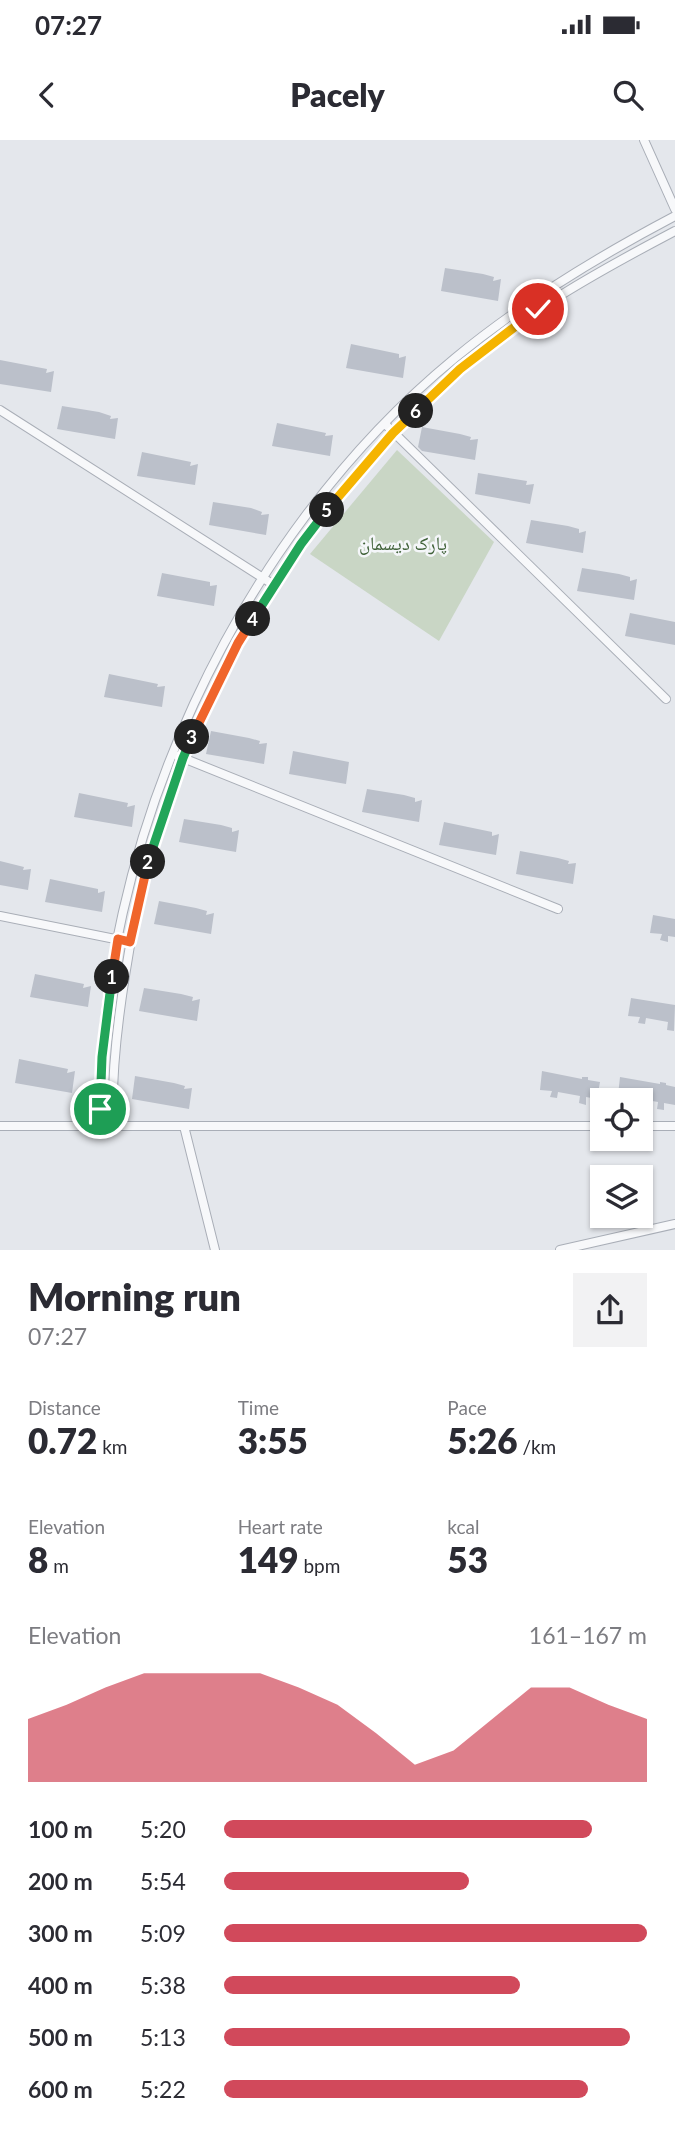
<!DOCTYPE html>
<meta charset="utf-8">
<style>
:root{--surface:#fff;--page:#f2f2f3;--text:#2b2b33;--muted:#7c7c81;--accent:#d1495b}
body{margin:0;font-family:Lato,"Noto Naskh Arabic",sans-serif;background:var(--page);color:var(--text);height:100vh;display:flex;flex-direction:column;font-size:26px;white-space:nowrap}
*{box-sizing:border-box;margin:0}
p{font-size:23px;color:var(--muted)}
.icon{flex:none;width:38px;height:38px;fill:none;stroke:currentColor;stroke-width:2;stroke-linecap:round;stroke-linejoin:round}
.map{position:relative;height:1110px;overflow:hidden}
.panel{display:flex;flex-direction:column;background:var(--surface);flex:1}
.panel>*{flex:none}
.fabs{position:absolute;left:590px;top:948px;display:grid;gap:14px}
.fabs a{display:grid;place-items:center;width:63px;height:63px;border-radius:0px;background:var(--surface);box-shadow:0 2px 5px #0004;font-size:35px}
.pin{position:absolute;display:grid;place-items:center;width:60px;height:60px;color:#fff;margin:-30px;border:4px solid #fff;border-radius:50%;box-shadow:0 2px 7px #0007}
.km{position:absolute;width:35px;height:35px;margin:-18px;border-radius:50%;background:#222;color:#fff;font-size:19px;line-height:35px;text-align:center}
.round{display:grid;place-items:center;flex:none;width:74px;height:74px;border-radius:0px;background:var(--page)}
.head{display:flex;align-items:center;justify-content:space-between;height:119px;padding:0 28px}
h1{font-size:38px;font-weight:800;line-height:52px}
.metrics{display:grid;grid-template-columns:repeat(3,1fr);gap:10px;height:119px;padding:7px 28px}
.metrics div{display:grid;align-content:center}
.metrics b{font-size:35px;font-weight:800}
.metrics small{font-size:19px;font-weight:400}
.metrics p{font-size:19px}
.chart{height:196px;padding:14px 28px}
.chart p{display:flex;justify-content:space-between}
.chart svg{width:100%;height:126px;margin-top:7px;fill:var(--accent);opacity:.7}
ul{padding:0 28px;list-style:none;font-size:23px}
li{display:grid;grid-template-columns:112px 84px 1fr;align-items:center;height:52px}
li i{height:18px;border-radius:9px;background:var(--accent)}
.status{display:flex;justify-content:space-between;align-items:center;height:49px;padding:0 35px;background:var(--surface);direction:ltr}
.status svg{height:19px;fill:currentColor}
header{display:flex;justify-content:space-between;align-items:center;height:91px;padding:0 28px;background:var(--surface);font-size:32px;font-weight:800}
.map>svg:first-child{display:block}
</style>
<div class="status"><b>07:27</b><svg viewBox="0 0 49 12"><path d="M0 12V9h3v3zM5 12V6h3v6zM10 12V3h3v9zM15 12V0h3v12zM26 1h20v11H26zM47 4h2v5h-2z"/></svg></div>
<header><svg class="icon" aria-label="back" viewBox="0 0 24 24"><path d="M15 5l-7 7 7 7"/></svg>Pacely<svg class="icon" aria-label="search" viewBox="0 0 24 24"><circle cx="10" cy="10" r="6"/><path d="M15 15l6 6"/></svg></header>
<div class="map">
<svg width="675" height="1110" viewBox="0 0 675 1110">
<rect width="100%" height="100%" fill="#e4e7ec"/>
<!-- green -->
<path fill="#c9d6c5" d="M397 310 494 402 439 501 310 414Z"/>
<!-- building -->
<path fill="#bbc0ca" d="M445 128 483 134 494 137 493 141 501 139 498 161 441 151Z
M351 204 399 214V218L406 216 403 238 346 228Z
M0 220 47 229 46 233 54 231 51 252 0 244Z
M62 266 99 272 111 276 110 279 118 278 115 299 57 289Z
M277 283 326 293 325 296 333 295 330 316 272 306Z
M422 287 460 294 471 297 470 300 478 299 475 320 422 311 418 307Z
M142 312 191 322 190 326 198 324 195 345 137 336Z
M478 333 527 341 526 345 534 344 530 364 475 354Z
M213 362 251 368 262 372 261 375 269 374 266 395 209 385Z
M531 380 568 386 579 389V393L586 391 583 413 526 403Z
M582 428 619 434 630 437V441L637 439 634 460 577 451Z
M162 433 210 442V446L217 445 214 466 157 456Z
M630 473 675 482V505L625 496Z
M109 534 158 544 157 547 165 546 162 567 104 557Z
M211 591 249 598 260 601 259 604 267 603 264 624 206 614Z
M293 611 349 622 346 644 289 634Z
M367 649 404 655 415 658V662L422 660 419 682 362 672Z
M79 653 128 663 127 667 135 665 132 687 74 677Z
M184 679 221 685 232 688V692L239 690 236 712 179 702Z
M444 682 492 692V696L499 694 496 715 439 705Z
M520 711 558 718 569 721 568 724 576 723 573 744 516 734Z
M0 721 24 727 23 730 31 729 28 750 0 745Z
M50 739 98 749V753L105 751 102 772 45 762Z
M159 761 196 768 207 771 206 775 214 773 211 794 154 784Z
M653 775 675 779V797L668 796V802L660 800 662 794 650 793Z
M35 834 84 844 83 848 91 846 88 867 30 857Z
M144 848 181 854 193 857 192 861 200 859 197 881 139 871Z
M631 858 675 865 674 891 667 890 668 882 646 878 645 884 638 883 640 877 628 876Z
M19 919 68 929 67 933 75 931 72 953 15 943Z
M542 931 582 939V937H588V940L600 942 597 959 586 957V965L579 963 580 956 558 952 557 958 550 957 552 951 540 950Z
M135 936 174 943 185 946 184 949 192 948 189 969 132 959Z
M620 937 660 944V942L666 943V945L675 947V965L664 963V970L657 969 658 962 618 955Z"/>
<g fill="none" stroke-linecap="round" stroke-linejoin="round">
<defs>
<path id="street" d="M644 0 675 69
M0 270 274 445
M385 284 666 559
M178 616 558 769
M0 776 130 802
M0 986H602
M184 986 215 1110
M640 986H675
M100 987C95 705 237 397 455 218 523 162 597 117 675 76
M113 987C111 937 117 886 125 836 160 601 282 388 459 230 523 173 599 131 675 91
M560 1110 675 1084"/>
</defs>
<!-- street casing -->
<use href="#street" stroke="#a9aeb7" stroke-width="10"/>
<!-- street -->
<use href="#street" stroke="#f7f8fa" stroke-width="8"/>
</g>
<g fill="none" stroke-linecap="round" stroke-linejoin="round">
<defs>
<path id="split-1" d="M100 969 102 917 112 837"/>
<path id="split-2" d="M112 837 118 799 130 802 148 722"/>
<path id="split-3" d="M148 722 183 618 192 597"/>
<path id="split-4" d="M192 597 238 503 253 479"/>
<path id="split-5" d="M253 479 301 404 327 370"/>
<path id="split-6" d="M327 370 393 293 416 271"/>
<path id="split-7" d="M416 271 460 229 538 169"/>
</defs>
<!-- split-1 casing -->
<use href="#split-1" stroke="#fff" stroke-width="14"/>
<!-- split-2 casing -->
<use href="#split-2" stroke="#fff" stroke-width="14"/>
<!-- split-3 casing -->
<use href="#split-3" stroke="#fff" stroke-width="14"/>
<!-- split-4 casing -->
<use href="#split-4" stroke="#fff" stroke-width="14"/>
<!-- split-5 casing -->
<use href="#split-5" stroke="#fff" stroke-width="14"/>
<!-- split-6 casing -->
<use href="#split-6" stroke="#fff" stroke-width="14"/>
<!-- split-7 casing -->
<use href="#split-7" stroke="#fff" stroke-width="14"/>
<!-- split-1 -->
<use href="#split-1" stroke="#22a559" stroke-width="9"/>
<!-- split-2 -->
<use href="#split-2" stroke="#f0652b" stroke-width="9"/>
<!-- split-3 -->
<use href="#split-3" stroke="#22a559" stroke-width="9"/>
<!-- split-4 -->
<use href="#split-4" stroke="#f0652b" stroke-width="9"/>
<!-- split-5 -->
<use href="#split-5" stroke="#22a559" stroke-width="9"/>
<!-- split-6 -->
<use href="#split-6" stroke="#f5b400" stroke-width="9"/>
<!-- split-7 -->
<use href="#split-7" stroke="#f5b400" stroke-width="9"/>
</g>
<g text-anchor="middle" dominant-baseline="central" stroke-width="5" stroke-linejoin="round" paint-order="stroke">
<!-- park labels -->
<g font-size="19" fill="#3f6138" stroke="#f4f6f9">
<text x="403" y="402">پارک دیسمان</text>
</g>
</g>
</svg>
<div class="fabs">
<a><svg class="icon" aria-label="locate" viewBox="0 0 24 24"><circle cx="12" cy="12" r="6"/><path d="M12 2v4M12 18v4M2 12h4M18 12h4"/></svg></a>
<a><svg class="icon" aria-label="layers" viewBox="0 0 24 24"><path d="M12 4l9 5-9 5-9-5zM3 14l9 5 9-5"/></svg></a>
</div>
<div class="pin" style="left:100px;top:969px;background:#1e9e55"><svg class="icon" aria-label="arrive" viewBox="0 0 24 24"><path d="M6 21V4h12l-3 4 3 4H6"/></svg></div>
<div class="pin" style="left:538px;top:169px;background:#d93025"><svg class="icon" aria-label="check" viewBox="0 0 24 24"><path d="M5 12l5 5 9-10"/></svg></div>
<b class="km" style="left:112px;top:837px">1</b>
<b class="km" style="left:148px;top:722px">2</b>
<b class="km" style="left:192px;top:597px">3</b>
<b class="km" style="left:253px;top:479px">4</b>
<b class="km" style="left:327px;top:370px">5</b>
<b class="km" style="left:416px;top:271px">6</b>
</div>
<section class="panel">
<div class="head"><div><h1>Morning run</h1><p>07:27</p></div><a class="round"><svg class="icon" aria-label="share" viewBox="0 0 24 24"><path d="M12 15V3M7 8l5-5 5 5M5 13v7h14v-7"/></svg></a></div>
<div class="metrics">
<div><p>Distance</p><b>0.72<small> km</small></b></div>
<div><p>Time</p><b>3:55</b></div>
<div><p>Pace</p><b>5:26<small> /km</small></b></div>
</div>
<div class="metrics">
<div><p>Elevation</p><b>8<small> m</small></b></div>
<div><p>Heart rate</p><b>149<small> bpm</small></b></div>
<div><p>kcal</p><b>53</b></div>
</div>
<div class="chart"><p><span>Elevation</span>161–167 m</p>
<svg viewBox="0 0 160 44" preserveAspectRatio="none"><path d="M0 44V22L10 17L20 11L30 6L40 6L50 6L60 6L70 11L80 17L90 27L100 38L110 33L120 22L130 11L140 11L150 17L160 22V44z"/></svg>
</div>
<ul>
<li><b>100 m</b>5:20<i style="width:87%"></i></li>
<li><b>200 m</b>5:54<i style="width:58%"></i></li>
<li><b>300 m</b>5:09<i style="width:100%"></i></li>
<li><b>400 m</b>5:38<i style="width:70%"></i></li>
<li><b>500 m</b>5:13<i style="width:96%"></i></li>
<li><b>600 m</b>5:22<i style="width:86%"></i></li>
</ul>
</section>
